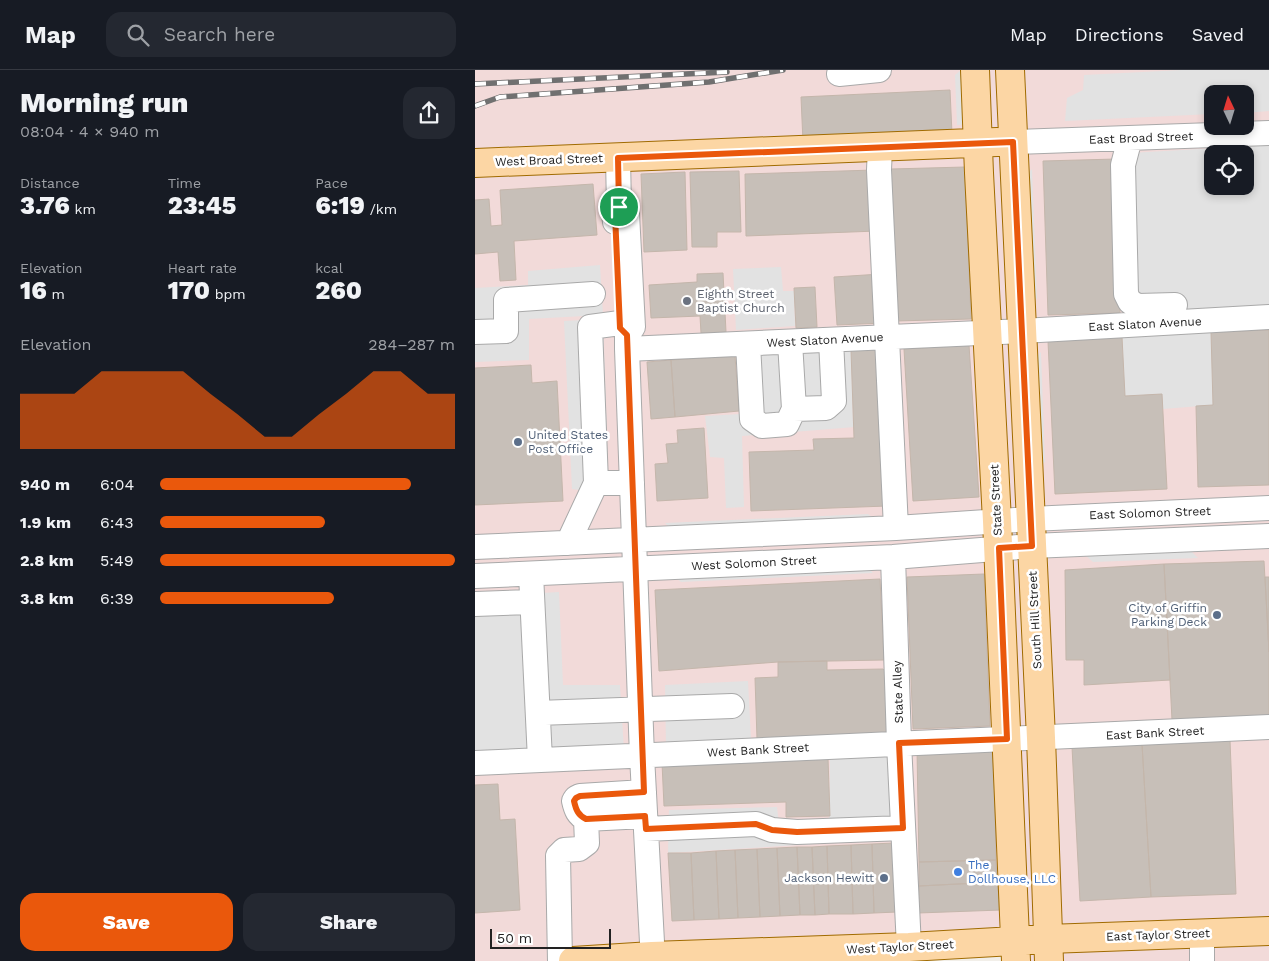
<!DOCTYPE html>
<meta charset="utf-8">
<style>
:root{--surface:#171b24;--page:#242831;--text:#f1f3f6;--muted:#9ea1a6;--line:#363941;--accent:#ea580c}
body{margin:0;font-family:"Work Sans",sans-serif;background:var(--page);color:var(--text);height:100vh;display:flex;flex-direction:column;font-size:19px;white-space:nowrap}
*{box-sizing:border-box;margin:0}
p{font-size:16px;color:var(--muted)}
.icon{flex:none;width:28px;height:28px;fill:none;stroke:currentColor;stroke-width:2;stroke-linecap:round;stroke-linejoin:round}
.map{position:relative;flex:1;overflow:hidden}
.details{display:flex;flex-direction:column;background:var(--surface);width:475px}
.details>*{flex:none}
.needle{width:32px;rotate:356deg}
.fabs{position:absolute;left:729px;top:15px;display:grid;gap:10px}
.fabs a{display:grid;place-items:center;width:50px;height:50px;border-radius:10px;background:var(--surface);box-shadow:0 2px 8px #0003;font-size:25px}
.scale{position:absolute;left:15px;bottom:12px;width:121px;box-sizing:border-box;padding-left:5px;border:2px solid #222;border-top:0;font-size:14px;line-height:18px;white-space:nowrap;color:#222;-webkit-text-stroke:4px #fff;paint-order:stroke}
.pin{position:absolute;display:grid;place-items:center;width:42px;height:42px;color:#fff;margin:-21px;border:2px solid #fff;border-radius:50%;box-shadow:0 1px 5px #0007}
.round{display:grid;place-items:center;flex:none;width:52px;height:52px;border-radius:15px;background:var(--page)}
.head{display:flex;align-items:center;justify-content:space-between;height:85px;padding:0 20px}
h1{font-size:28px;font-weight:800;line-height:38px}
.figures{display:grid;grid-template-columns:repeat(3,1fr);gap:8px;height:85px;padding:5px 20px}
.figures div{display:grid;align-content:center}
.figures b{font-size:25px;font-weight:800}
.figures small{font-size:14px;font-weight:400}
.figures p{font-size:14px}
.chart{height:140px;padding:10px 20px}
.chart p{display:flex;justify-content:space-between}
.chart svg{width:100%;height:90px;margin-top:5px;fill:var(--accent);opacity:.7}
.cta{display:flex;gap:10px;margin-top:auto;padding:10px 20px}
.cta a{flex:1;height:58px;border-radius:15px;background:var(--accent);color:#fff;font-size:20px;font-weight:800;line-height:58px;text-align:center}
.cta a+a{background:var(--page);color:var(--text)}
ul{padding:0 20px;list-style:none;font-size:16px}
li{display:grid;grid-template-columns:80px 60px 1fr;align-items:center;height:38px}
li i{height:12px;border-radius:6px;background:var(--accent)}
header{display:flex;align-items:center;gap:30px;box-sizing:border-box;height:70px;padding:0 25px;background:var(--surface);border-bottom:1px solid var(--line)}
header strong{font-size:24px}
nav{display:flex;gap:28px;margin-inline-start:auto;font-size:18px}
.search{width:350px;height:45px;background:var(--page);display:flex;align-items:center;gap:12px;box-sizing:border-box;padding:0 18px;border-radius:15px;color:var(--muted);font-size:19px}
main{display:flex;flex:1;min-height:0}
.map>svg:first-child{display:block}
</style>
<header>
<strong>Map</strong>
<div class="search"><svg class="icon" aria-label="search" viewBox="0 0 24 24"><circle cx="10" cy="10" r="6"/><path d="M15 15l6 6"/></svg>Search here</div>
<nav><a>Map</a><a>Directions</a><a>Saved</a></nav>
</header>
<main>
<section class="details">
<div class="head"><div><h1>Morning run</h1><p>08:04 · 4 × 940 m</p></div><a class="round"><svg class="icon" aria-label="share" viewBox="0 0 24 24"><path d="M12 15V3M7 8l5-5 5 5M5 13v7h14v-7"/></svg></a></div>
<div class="figures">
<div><p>Distance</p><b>3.76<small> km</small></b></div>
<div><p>Time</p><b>23:45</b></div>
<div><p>Pace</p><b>6:19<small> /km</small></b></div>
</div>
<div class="figures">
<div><p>Elevation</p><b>16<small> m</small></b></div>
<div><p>Heart rate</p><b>170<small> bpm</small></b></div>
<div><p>kcal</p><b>260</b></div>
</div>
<div class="chart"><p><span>Elevation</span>284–287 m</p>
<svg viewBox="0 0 160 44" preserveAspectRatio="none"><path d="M0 44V17L10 17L20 17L30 6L40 6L50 6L60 6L70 17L80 27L90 38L100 38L110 27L120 17L130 6L140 6L150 17L160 17V44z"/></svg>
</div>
<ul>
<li><b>940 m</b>6:04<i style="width:85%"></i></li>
<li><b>1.9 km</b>6:43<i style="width:56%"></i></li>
<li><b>2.8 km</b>5:49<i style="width:100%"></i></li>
<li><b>3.8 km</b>6:39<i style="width:59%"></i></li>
</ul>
<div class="cta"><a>Save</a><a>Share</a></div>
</section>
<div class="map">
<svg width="794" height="891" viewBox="0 0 794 891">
<rect width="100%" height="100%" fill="#f2efe9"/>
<!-- commercial -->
<path fill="#f2dad9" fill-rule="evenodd" d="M0 0H794V891H544L542 867 397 891H0ZM738 24H770V56H738ZM738 84H770V116H738Z"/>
<!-- parking -->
<path fill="#e2e2e2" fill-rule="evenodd" d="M486 0H500L499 54 482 55 480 5Z
M706 0H794V41L770 43V24H738L737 44 590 51 592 28 608 20 609 5Z
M794 75V238L657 243 655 83ZM738 84H770V116H738Z
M557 99 562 228 546 244 540 116Z
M125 195 128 245 54 249V290L0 292V218L53 215V201Z
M306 197 308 221H319L320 256 261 260 258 199Z
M128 249 134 424 97 419 89 251Z
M736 262 738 335 688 339 687 324 650 326 647 267Z
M376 280 378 353 380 357 267 366 269 437 251 438 249 388 235 387 230 346 266 344 263 285Z
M566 282 570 392 556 405 552 296Z
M393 444 410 457 203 466 190 453Z
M707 472 723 488 618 492 601 477Z
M386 491 398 503 206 512 189 497Z
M84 522 88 615H145L150 697 0 703V527Z
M273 611 276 669 191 677 190 615Z
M420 683 423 769 193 783 194 740 302 737 304 754H354L355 686Z"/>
<!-- building -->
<path fill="#c7bfb8" stroke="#c4b6ab" d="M475 20 477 64 328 72 326 27Z
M641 89 645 243 573 245 568 91Z
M490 97 496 249 421 251 416 99Z
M399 100 402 161 271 166 270 104Z
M264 101 266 162H242V177H217L215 102Z
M210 102 212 180 169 182 166 104Z
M118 114 122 165 39 171 41 210 25 211 23 182 0 184V130L14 129 16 156 27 155 25 120Z
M248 203 251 262 226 263 225 246 176 248 174 215 222 212V204Z
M406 204 409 253 362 255 359 207Z
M340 217 342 257 321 258 319 218Z
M794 260V415L723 417 721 336 738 335 736 262Z
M647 267 650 326 687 324 692 419 580 424 573 271Z
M494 275 504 427 438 431 429 279Z
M406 279 412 436 276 441 274 382 339 380 338 369 379 368 376 280Z
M260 286 264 341 200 347 196 290Z
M196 290 200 347 176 349 172 292Z
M56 295 57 313 82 311 88 431 0 435V298Z
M229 358 233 428 182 431 180 394 193 393 191 374 203 373 202 360Z
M789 491 794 582V647L697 650 689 494Z
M689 494 695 610 609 615V590H591L590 500Z
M509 504 515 656 438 659 432 507Z
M790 507H794V582Z
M405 509 409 590 303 592 184 601 180 520Z
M352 591V600L408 599 418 607 413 665 282 669 280 608 303 607V592Z
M755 670 761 824 676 827 667 674Z
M667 674 676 827 605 831 597 677Z
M519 678 521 790 444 792 442 680Z
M353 688 355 746 311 747V732L189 736 187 693Z
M23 714 25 750 40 749 45 840 0 843V715Z
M419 773 422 842 399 843 397 774Z
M397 774 399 843 378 844 376 775Z
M376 775 378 844H354L352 776Z
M352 776 354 844 340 845 337 777Z
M322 777H337L340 845H325Z
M322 777 325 845 305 846 302 778Z
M302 778 305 846 285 847 282 779Z
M282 779 285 847 263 848 260 780Z
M260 780 263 848 244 849 241 781Z
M241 781 244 849 219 850 216 783Z
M193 783H216L219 850 197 851Z
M521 790 522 812 444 816V792Z
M522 812 526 840 443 843 444 816Z"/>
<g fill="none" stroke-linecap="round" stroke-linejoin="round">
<defs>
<path id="minor" d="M364 4 404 0
M655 68 648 95 651 224 655 232 663 236 700 235
M538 72 794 63
M405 77 404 100 421 458
M144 137 152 144 158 257 152 265V279L167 686 178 891
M140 152 139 144 144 137 143 88
M145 253 115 257 121 413H157
M0 262 31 261V230L118 224
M315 272 319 339
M273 274 277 349 287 356 312 354 319 339 351 338 359 331 356 270
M152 279 547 261 794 247
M93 473 121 413
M0 477 421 458 556 449 794 438
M418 487 424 673 434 877
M56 504 65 690
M0 506 418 487 557 476 794 466
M0 534 57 532
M63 643 257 636
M0 693 794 657
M111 749C103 745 101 740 99 731L101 728 105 726 169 722
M171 759 281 754 297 760 322 762 428 758
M727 864V891
M85 891 83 786 89 780 104 779 112 773 111 749 170 746"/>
<path id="major" d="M500 0 504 103 522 451 541 891
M535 0 566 668 574 891
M0 93 522 72
M98 891 177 886 434 877 573 869 794 861"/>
</defs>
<!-- minor casing -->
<use href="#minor" stroke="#a9a9a9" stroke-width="26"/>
<!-- major casing -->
<use href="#major" stroke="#a06b00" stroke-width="30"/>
<!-- minor -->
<use href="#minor" stroke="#fff" stroke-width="24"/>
<!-- major -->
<use href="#major" stroke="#fcd6a4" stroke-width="28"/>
<defs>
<path id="rail" d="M0 14 252 2
M0 36 25 27 234 12 308 0"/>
</defs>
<!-- rail casing -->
<use href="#rail" stroke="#707070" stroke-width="5.5"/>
<!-- rail -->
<use href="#rail" stroke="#fff" stroke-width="4" stroke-dasharray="11" stroke-linecap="butt"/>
</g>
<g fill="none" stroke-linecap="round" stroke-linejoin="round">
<defs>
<path id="route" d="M538 72 557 476 524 478 532 669 424 673 428 758 322 762 297 760 281 754 171 759 170 746 111 749C103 745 101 740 99 731L101 728 105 726 169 722 152 265 145 258 140 144 144 137 143 88Z"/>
</defs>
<!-- route casing -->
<use href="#route" stroke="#fff" stroke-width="10"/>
<!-- route -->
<use href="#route" stroke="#ea580c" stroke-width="6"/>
</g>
<!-- markers -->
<circle fill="#6b7280" stroke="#fff" stroke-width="2" cx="212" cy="231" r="5"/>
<g fill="#5c6f8a" stroke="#fff" stroke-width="2">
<circle cx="43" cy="372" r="5"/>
<circle cx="742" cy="545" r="5"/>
<circle cx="409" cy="808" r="5"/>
</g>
<circle fill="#3f7fe0" stroke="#fff" stroke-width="2" cx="483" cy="802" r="5"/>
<g text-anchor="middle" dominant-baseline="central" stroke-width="5" stroke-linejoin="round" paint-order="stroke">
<!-- street labels -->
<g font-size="12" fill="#222" stroke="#fff">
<text transform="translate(666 68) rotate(-2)">East Broad Street</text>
<text transform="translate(74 90) rotate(-2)">West Broad Street</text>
<text transform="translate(670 254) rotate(-3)">East Slaton Avenue</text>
<text transform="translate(350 270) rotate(-3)">West Slaton Avenue</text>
<text transform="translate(521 430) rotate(-93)">State Street</text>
<text transform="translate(675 443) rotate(-2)">East Solomon Street</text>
<text transform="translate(279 493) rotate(-3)">West Solomon Street</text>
<text transform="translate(560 550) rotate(-93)">South Hill Street</text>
<text transform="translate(423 622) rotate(-92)">State Alley</text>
<text transform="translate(680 663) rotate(-3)">East Bank Street</text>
<text transform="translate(283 680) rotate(-3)">West Bank Street</text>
<text transform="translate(683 865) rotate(-2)">East Taylor Street</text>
<text transform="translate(425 877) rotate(-3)">West Taylor Street</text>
</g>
<!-- worship labels -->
<g font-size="12" fill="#5b616d" stroke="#fff" text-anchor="start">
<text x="222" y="224">Eighth Street<tspan x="222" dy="14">Baptist Church</tspan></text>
</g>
<!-- service labels -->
<g font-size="12" fill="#4e5e75" stroke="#fff" text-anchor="end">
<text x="53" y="365" text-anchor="start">United States<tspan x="53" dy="14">Post Office</tspan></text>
<text x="732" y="538">City of Griffin<tspan x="732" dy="14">Parking Deck</tspan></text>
<text x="399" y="808">Jackson Hewitt</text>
</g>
<!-- shop labels -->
<g font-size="12" fill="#366cbe" stroke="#fff" text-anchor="start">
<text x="493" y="795">The<tspan x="493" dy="14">Dollhouse, LLC</tspan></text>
</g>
</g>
</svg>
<div class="fabs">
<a><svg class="needle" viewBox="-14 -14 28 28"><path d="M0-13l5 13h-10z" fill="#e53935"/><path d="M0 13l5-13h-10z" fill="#9ea1a6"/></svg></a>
<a><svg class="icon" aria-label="locate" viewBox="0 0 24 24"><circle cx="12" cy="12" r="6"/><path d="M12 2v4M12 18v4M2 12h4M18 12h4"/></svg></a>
</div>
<div class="scale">50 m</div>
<div class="pin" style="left:144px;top:137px;background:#1e9e55"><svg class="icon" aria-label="arrive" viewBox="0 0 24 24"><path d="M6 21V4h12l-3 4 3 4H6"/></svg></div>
</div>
</main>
